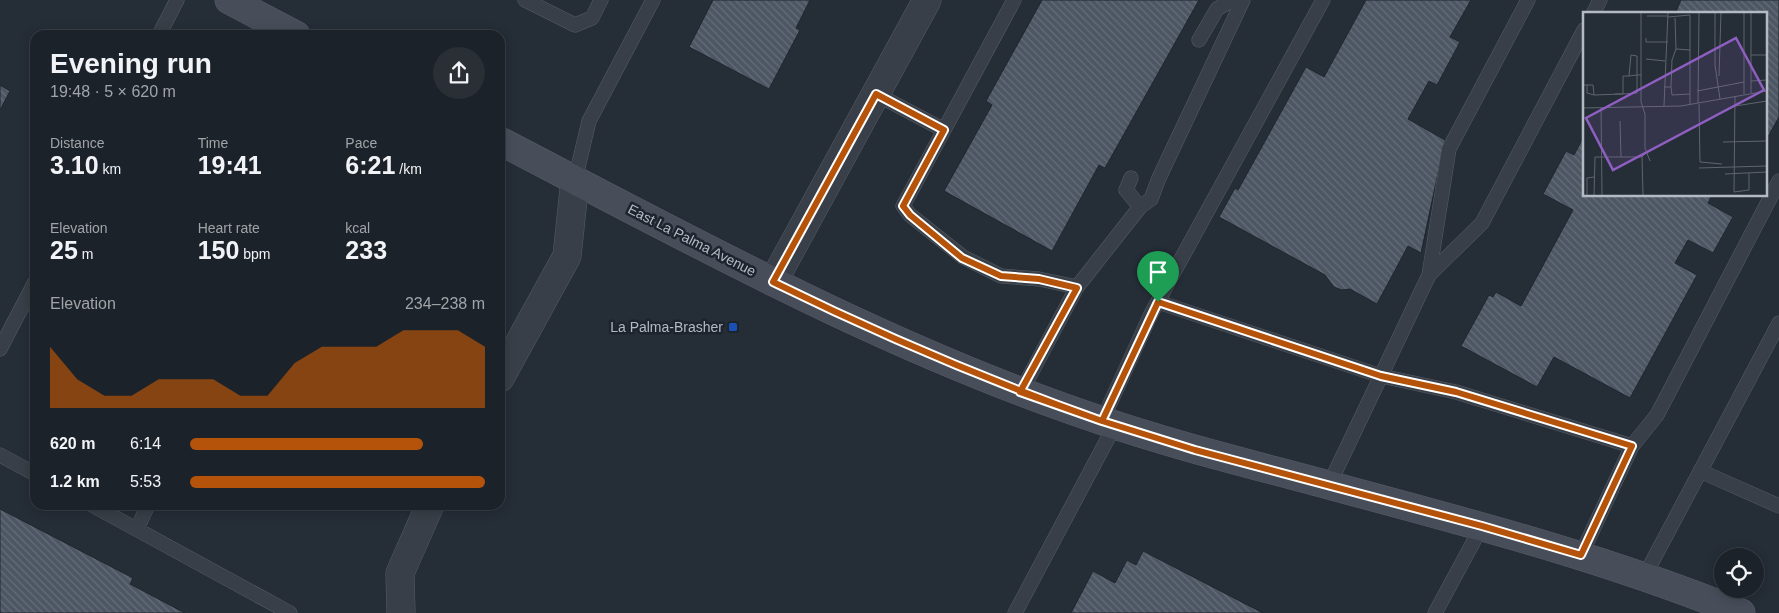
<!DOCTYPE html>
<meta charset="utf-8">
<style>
:root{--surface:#1c2229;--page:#292f35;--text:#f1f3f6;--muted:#a0a4a8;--line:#3a3f46;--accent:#b45309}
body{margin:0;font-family:Arial,sans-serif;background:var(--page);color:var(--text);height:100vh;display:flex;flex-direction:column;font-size:19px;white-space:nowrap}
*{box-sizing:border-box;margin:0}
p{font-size:16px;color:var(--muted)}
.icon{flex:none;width:28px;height:28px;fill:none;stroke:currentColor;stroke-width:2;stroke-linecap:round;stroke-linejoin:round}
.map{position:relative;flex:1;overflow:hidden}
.panel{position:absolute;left:30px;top:30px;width:475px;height:480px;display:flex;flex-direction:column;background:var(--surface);border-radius:15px;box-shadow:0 2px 12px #0003,0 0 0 1px var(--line)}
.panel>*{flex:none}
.tools{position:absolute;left:1714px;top:548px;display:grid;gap:10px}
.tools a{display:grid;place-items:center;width:50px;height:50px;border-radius:50%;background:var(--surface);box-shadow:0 2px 12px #0003,0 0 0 1px var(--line);font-size:25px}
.pin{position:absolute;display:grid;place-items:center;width:42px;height:42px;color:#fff;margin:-51px -21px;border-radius:50% 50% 50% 0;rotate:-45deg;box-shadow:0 0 5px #0007}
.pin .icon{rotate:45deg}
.round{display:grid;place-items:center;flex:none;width:52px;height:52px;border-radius:26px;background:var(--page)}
.head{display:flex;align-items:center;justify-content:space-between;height:85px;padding:0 20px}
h1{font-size:28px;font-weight:700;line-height:38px}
.figures{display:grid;grid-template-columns:repeat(3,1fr);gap:8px;height:85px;padding:5px 20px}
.figures div{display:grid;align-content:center}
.figures b{font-size:25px;font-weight:700}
.figures small{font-size:14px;font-weight:400}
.figures p{font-size:14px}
.chart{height:140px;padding:10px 20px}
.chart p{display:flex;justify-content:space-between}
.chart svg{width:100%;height:90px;margin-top:5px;fill:var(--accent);opacity:.7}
ul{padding:0 20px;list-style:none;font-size:16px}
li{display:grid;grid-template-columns:80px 60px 1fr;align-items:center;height:38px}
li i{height:12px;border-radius:6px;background:var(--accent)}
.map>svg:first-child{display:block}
</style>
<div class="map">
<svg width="1779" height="613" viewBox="0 0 1779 613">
<defs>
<pattern id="building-back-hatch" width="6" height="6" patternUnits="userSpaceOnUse" patternTransform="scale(1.25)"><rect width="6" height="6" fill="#4d5763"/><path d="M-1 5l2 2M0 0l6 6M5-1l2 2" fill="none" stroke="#646d78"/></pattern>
</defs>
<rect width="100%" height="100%" fill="#252d37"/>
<!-- building -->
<path fill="url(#building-back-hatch)" stroke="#1f262f" d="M713 0H810L796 28 800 30 769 89 689 47Z
M1042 0H1199L1105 168 1099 165 1052 251 944 191 992 105 986 101Z
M1366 0H1471L1450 37 1460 42 1437 85 1429 81 1408 119 1445 140 1421 253 1408 246 1377 304 1350 289 1342 290 1334 287 1325 275 1219 217 1235 188 1238 190 1306 67 1324 77Z
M1681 0H1779V117L1765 142V14H1675Z
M0 85 10 91 0 110Z
M1584 136V195H1712L1708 203 1733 217 1713 253 1688 240 1675 263 1697 275 1630 398 1554 357 1537 387 1461 346 1489 295 1493 297 1496 292 1521 306 1573 210 1543 194 1566 151 1574 155Z
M0 509 133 578 130 584 185 613H0Z
M1143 551 1263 613H1071L1093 571 1115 583 1127 560 1136 565Z"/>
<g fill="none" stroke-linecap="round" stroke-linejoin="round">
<defs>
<path id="lane" d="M525 0 575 25 592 18 601 0
M1593 14 1600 0
M159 35 177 0
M1199 40 1217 9 1232 0
M876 94 944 130 903 206 910 215 963 257 1001 276 1039 279 1077 287
M944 130 1014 0
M1131 178 1126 190 1140 207
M575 180 589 121 653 0
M1429 275 1482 223 1584 30
M1158 302 1381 376 1456 392 1632 446 1581 555
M0 349 35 282
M1021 392 1077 287 1140 207 1151 199 1159 178 1243 0
M1102 421 1151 314 1323 0
M1632 446 1657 415 1779 181
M0 455 35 474
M1700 471 1779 506
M1329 485 1429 275 1449 149 1528 0
M92 505 290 613
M137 529 148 505
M1644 577 1779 323
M1015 613 1115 425
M1435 613 1482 526"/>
<path id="street" d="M773 282 927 0
M500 378 567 256 575 180
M401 613 400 573 430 505"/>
<path id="secondary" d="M229 0 296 35
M500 141C696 243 890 350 1100 420 1176 446 1255 465 1332 486 1470 523 1608 559 1741 613"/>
</defs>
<!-- lane casing -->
<use href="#lane" stroke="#565d66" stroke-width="15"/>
<!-- street casing -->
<use href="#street" stroke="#565d66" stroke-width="29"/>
<!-- secondary casing -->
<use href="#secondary" stroke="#565d66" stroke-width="29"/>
<!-- lane -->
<use href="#lane" stroke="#383f48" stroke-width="14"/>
<!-- street -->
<use href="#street" stroke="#383f48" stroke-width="28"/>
<!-- secondary -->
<use href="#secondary" stroke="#474e5a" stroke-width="28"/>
</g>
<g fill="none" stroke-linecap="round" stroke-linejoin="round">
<defs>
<path id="route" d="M1158 302 1102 421C989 381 881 335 773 282L876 94 944 130 903 206 910 215 962 258 1001 276 1039 279 1077 288 1020 392 1102 421 1195 450 1482 526 1581 555 1632 446 1456 392 1381 376 1158 302"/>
</defs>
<!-- route casing -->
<use href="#route" stroke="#fff" stroke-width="10"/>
<!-- route -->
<use href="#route" stroke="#b45309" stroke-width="6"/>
</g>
<!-- markers -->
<rect fill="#1a4fb4" stroke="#1d242d" stroke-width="2" x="728" y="322" width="10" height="10" rx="2.5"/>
<g text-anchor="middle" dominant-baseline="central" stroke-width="5" stroke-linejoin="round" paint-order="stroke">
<!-- street labels -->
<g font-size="14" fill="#b3bac4" stroke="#1d242d">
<text transform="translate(692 240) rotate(27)">East La Palma Avenue</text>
</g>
<!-- poi labels -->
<g font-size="14" fill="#b3bac4" stroke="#1d242d" text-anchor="end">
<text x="723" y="327">La Palma-Brasher</text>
</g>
</g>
<!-- overview -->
<g transform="translate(1583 12)">
<rect width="184" height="184" fill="#252d37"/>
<path fill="none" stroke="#5e656f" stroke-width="1" d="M58 0V90L62 102V136L67 149M132 0V53L137 87M168 0V81M64 4H85M85 5 107 3V93M92 6 93 37M63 26V30H85M168 43H184M63 47 82 49M46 64H40V82L54 81V44L48 43 46 64 54 63H58M136 64 138 0M168 69 184 68M161 70V0M0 73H10L11 83 4 81V73M81 75H88L89 83 107 82M88 75 89 48 93 37 107 38M114 79 161 70V82M11 83 38 82H40H32M152 84 151 180 166 178V161M115 91 116 0M116 92 117 150 139 152M81 94 85 0M152 94 184 89M0 96 98 94 184 79M18 96 19 183M37 109 38 145M184 129V111M140 130 184 129M116 156 184 154M142 162 184 160M4 183V166L11 165M11 183 12 145H59M60 183 59 145 64 140"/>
<path fill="#8f5ec1" fill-opacity="0.15" stroke="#8f5ec1" stroke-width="2.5" d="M153 26 181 78 30 158 3 106Z"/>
<rect width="184" height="184" fill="none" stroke="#b3bac4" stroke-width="2.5"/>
</g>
</svg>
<div class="tools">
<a><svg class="icon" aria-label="locate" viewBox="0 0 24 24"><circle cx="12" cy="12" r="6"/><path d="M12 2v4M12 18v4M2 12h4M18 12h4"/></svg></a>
</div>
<div class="pin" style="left:1158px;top:302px;background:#1e9e55"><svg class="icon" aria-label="arrive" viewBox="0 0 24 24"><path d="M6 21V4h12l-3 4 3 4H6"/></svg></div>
<section class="panel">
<div class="head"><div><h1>Evening run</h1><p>19:48 · 5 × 620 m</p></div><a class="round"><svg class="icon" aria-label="share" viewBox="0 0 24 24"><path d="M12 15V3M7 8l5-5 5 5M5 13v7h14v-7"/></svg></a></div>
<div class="figures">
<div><p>Distance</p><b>3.10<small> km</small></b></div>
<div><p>Time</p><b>19:41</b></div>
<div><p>Pace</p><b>6:21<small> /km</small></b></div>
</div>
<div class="figures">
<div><p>Elevation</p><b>25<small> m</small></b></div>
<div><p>Heart rate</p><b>150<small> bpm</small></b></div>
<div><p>kcal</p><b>233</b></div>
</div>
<div class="chart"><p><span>Elevation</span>234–238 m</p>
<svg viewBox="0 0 160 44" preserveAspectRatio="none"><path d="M0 44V14L10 30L20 38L30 38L40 30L50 30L60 30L70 38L80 38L90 22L100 14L110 14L120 14L130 6L140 6L150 6L160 14V44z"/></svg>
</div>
<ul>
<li><b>620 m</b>6:14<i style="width:79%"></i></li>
<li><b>1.2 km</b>5:53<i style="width:100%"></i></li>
</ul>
</section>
</div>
